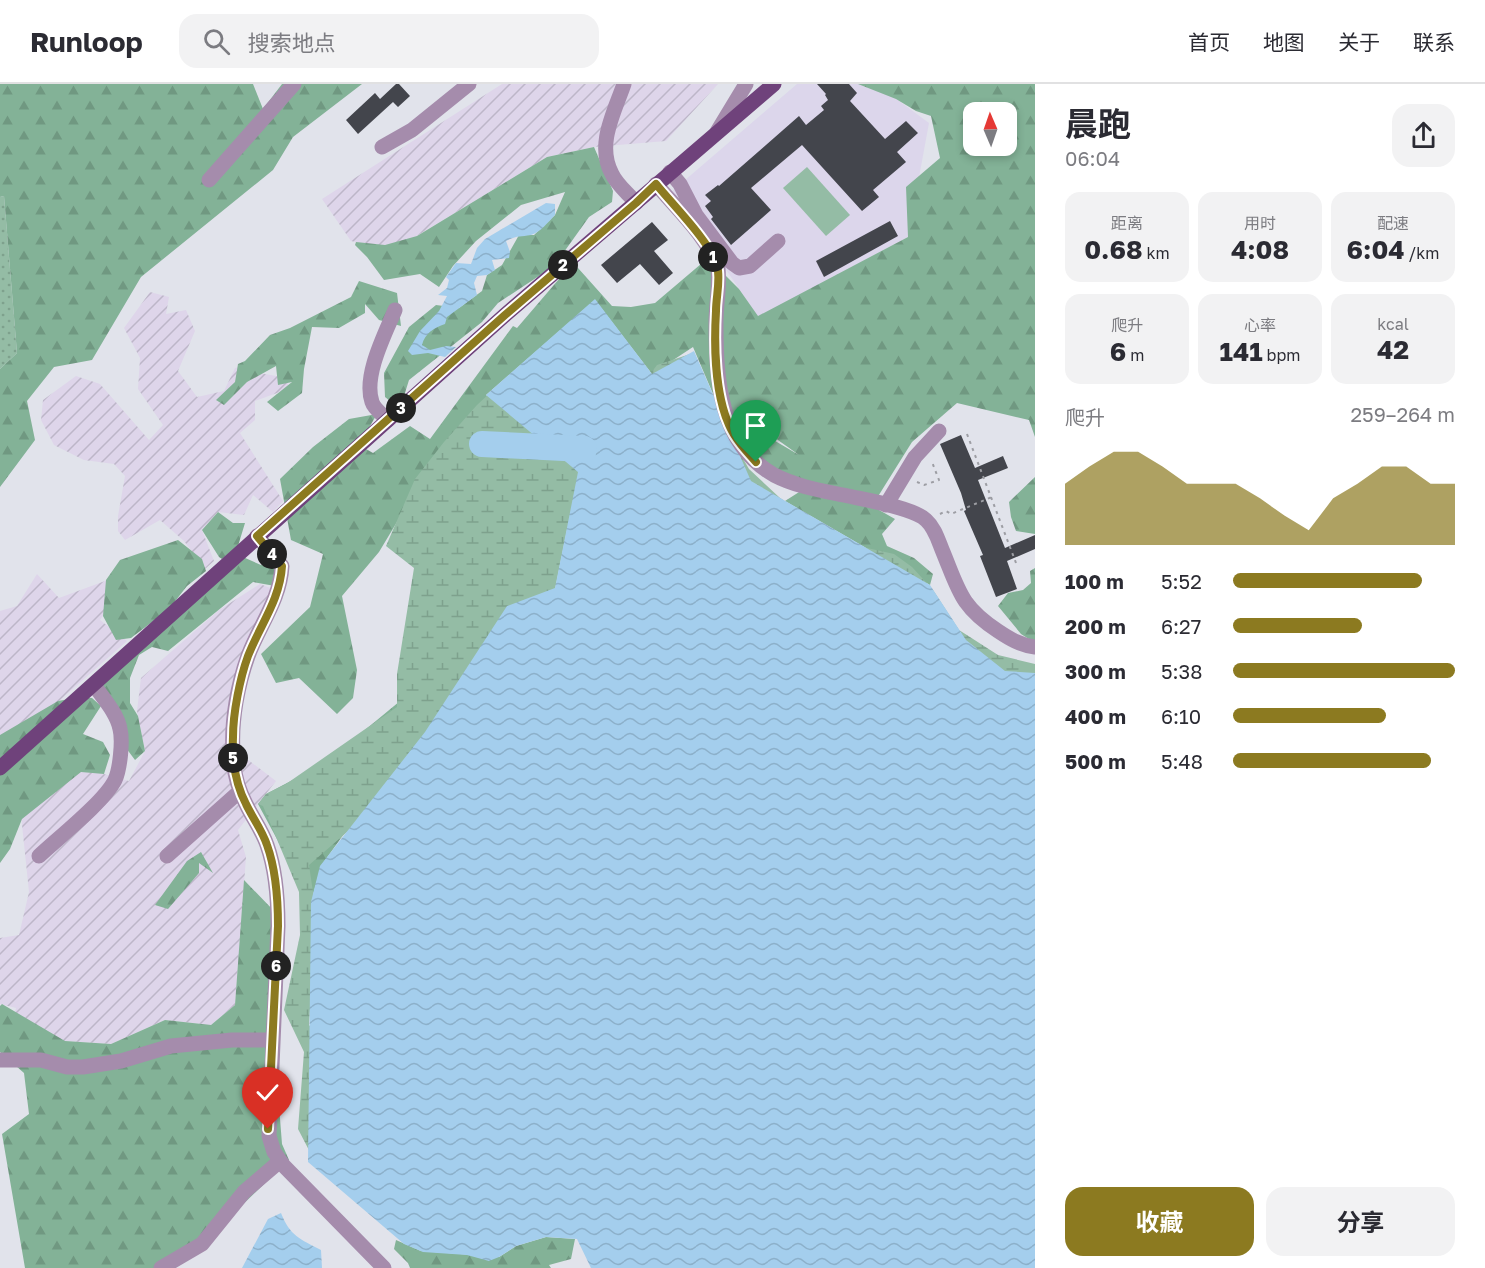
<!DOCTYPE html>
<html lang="zh">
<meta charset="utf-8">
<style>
:root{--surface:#fff;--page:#f2f2f3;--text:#2b2b33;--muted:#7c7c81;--line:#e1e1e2;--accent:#8c7a20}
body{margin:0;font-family:"Golos Text","Noto Sans SC",sans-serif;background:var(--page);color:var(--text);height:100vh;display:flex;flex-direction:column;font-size:22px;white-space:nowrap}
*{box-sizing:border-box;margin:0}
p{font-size:20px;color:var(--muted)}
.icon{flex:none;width:33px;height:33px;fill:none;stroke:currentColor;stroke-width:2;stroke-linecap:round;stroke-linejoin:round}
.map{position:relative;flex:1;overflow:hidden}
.panel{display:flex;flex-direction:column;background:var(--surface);width:450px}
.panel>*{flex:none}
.needle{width:39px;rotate:358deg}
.controls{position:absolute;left:963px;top:18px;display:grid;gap:12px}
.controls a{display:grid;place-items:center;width:54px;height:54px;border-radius:12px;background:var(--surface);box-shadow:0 3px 9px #0003;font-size:30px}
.pin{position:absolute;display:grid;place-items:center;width:51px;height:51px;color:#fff;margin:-62px -26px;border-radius:50% 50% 50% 0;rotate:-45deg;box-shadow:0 0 6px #0007}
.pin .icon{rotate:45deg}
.km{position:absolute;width:30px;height:30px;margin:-15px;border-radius:50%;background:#222;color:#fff;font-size:16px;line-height:30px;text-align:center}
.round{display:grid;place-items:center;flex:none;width:63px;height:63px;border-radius:18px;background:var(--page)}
.overview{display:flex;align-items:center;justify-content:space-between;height:102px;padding:0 30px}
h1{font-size:33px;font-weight:700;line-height:45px}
.figures{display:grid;grid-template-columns:repeat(3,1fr);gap:9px;height:102px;padding:6px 30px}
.figures div{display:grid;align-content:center;border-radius:15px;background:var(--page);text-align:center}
.figures b{font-size:26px;font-weight:700}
.figures small{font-size:16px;font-weight:400}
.figures p{font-size:16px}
.chart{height:168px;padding:12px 30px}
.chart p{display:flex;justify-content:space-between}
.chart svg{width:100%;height:108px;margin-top:6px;fill:var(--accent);opacity:.7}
.button{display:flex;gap:12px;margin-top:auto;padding:12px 30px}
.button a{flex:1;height:69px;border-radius:18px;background:var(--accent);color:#fff;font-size:24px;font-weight:700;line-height:69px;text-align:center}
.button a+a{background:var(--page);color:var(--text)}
ul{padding:0 30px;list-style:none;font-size:20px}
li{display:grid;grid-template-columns:96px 72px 1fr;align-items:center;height:45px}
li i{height:15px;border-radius:8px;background:var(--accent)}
header{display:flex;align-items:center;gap:36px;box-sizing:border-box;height:84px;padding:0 30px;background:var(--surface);border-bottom:2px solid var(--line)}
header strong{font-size:28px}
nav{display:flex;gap:33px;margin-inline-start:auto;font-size:21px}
.search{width:420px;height:54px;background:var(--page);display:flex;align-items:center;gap:15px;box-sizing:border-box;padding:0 21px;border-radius:18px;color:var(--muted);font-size:22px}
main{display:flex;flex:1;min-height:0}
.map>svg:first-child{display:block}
</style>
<header>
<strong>Runloop</strong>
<div class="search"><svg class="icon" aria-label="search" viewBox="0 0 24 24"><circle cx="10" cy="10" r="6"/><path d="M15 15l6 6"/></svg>搜索地点</div>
<nav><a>首页</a><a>地图</a><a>关于</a><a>联系</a></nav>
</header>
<main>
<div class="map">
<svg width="1035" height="1184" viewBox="0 0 1035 1184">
<defs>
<pattern id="industrial-furrows" width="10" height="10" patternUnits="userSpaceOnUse" patternTransform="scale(1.5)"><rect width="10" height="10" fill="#ded5ea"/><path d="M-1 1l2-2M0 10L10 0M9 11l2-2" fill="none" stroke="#bdb6c8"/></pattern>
<pattern id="grass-dots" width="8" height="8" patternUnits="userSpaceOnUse" patternTransform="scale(1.5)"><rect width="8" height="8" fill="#94bca5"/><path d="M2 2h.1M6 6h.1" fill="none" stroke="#7ea18d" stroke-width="1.8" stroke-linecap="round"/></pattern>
<pattern id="forest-firs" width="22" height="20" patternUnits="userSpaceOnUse" patternTransform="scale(1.5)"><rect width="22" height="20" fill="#83b297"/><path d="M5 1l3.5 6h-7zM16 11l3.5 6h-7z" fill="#709881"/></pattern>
<pattern id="wetland-marsh" width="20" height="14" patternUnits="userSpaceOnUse" patternTransform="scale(1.5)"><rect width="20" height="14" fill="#94bca5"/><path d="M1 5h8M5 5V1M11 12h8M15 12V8" fill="none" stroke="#7ea18d"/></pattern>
<pattern id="water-waves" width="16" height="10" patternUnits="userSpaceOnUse" patternTransform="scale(1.5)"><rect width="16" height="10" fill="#a4ceed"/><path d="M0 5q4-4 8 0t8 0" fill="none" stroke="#8cb0ca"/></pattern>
</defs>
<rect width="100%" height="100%" fill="#e1e3eb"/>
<!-- industrial -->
<path fill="url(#industrial-furrows)" d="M502 0H718L666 57 594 63 547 73 410 156 378 163 351 157 322 115Z
M150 208 169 213 166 230 186 226 195 247 178 287 197 313 224 307 235 284 252 280 259 289 288 294V305L255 317V336L240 349 283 417 273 428 253 411 244 431 218 428 202 446 214 477 205 485 184 457 160 436 125 456 118 447V432L125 392 114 380 84 376 54 361 41 336 43 316 76 292 100 300 149 356 163 341 138 305 140 274 124 244Z
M132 487 100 536 127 557 0 669V527L17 522 37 490 59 514Z
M260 500 278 507 243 587 235 666 276 697 238 746 246 773 235 921 211 941 165 936 111 960 65 957 7 961 16 924 0 920V854L19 851 29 808 21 731 43 709 86 685 129 697 145 667 137 627 141 594 219 526Z"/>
<!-- education -->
<path fill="#dcd6eb" d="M797 0H876L929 39 908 153 758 233 700 147 670 109Z"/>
<!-- grass -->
<path fill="url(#grass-dots)" d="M4 112 17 269 0 285V113Z"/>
<!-- forest -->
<path fill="url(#forest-firs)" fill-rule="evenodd" d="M0 0H253L263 25 282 0H362L293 53 273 86 141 193 92 276 54 283 27 317 35 356 0 403V285L17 269 4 112 0 113Z
M858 0H1035V353L1029 336 957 319 912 358 872 422 895 435 882 450 887 462 914 474 933 490 930 501 785 417 807 403 753 374 722 331 693 263 652 290 595 216 486 311 578 388 555 504 507 522 321 782 311 818 258 720 266 710 325 679 417 603V465L397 438 379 468 342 512 357 586 353 614 337 630 299 594 276 599 261 570 310 523 323 470 291 456 280 395 313 363 349 335 377 330 359 361 373 369 410 342 430 355 513 242 517 244 559 195 578 184 612 222 631 223 655 219 708 174 739 205 758 232 908 153 906 103 940 74 931 32 916 27 896 15ZM974 28H1006V62H974ZM751 324 758 342 799 371 758 347Z
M594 63 613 107 612 118 589 133 554 182 498 219 482 238 409 296 400 325 385 313 384 289 409 243 436 221 459 224 482 207 487 191 502 181 519 151H534L555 131 565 108 521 121 476 157 453 182 439 203 420 190 384 196 367 173 355 161 356 158 385 161 417 152 547 73Z
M359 197 397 209 401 242 379 236 365 220V229L339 244 312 243 304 285 302 309 278 327 267 318 292 298 278 301 276 282 247 298 224 321 216 316 235 298 238 280 245 277 270 251 290 244 351 213Z
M1035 393V450L1016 447 1011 433 1009 418Z
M218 428 233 439H245L238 462 222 475 219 473 202 446Z
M178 456 202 475 206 487 187 502 169 525 131 554 116 556 103 532 106 496 120 476Z
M243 473 261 481 282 482 275 502 253 498 168 567 152 563 139 571 130 594V619L138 632 145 667 135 676 117 652 100 603Z
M1035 484V559L1021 550 998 522 1008 509 1023 506 1031 499 1030 487Z
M80 613 92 614 101 622 83 650 103 658 110 671 104 690 81 688 22 735 10 765 0 779V651L58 617Z
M201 768 213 789 199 779V789L168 825 155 821 187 777Z
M244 796 276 829 274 958 282 1060 289 1076 202 1160 162 1184H25L2 1050 29 1030 24 989 0 968V922L2 920 65 957 111 960 165 936 211 941 235 921Z
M546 1153 575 1155 571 1175 549 1181 551 1184H410L408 1179 394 1165 396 1156 421 1167 499 1173 516 1162Z"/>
<!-- wetland -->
<path fill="url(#wetland-marsh)" d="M569 258 590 263 613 277 647 283 648 293 657 281 690 270 701 302 749 385 780 414 849 460 894 470 912 483 933 506 959 546 998 571 1035 580V603L986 593 938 577 902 569 884 558 868 568 847 562 838 545 816 542 810 551 787 531 773 527 765 508 747 507 719 485 671 416 655 353 649 319 642 302 615 306 608 330 639 361 654 395 624 385 592 366 545 354 540 367 574 369 616 390 627 422 633 452H622L611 437 594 428 567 445 553 514 537 521 540 546 509 561 456 613 435 648 376 723 309 781 316 829 309 941 340 974 330 1014 337 1053 312 1072 298 1045 304 968 284 926 300 851 299 808 263 722 258 720 266 710 286 700 397 623V590L414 484 386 462 415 395 444 358 477 321 515 286 540 271Z"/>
<!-- pitch -->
<path fill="#94bca5" d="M807 83 850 131 826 152 783 104Z"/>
<!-- water -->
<path fill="url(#water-waves)" d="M546 119 555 120V131C548 138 541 148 531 151 520 153 518 151 506 157L510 168 509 174 492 176 495 186 487 191 477 192 474 199 477 211 447 233 445 240C434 244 425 249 422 261L430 266 446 262 456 263 445 273 428 269 412 271 408 267 420 247 439 227 447 212 438 211 447 204 449 196 446 193 456 179 471 180 477 164 485 155Z
M595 215 652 290 694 267 751 397 930 501 966 556 1005 587 1035 589V1184H591L577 1155 546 1153 516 1162 499 1173 489 1177 467 1171 423 1168 404 1160 308 1078 311 818 320 782 425 648 507 522 555 504 578 388 486 311Z
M281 1129C290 1152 300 1155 321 1166L322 1184H242L268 1135Z"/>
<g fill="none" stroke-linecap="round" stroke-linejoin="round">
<!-- river -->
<path stroke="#a4ceed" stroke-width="26" d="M482 360 584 365"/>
</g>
<!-- building -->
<path fill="#43454c" d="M396 0H399L410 12 398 23 393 18 358 50 346 36 375 9 380 15Z
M817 0H849L857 9 850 17 885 55 906 37 918 49 897 68 906 78 873 106 879 113 862 127 802 61 751 104 771 126 731 161 711 135 713 133 705 122 711 117 705 111 718 101 719 102 799 32 806 41 824 26 821 22 828 16 825 11 826 10Z
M890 137 898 152 824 193 816 177Z
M652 138 668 156 654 167 673 189 659 201 640 180 617 199 601 181Z
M961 351 975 384 1003 372 1008 384 978 396 1005 464 1035 451V465L1007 477 1017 505 996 513 980 472 983 471 964 427 966 426 961 409 940 360Z"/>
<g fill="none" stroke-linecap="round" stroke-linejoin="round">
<!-- path -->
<path stroke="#9d9ea4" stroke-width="2" stroke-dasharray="3 4.5" stroke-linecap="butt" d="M967 350 1016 479
M917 398 924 401 939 396 932 378
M940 430 946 427 951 430 992 413"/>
<!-- minor -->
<path stroke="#a58cac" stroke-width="15" d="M624 0C614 29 596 61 612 90 617 101 629 110 636 119
M717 48 746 0
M382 63 412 46 469 0
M670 88 680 100 696 131 732 179 739 184 750 182 778 157
M209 96 294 0
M656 100C677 125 707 152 718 184 720 202 716 220 716 238 716 295 719 360 774 391 797 403 824 407 848 412 866 416 914 424 926 436 935 444 938 456 943 468 959 507 961 523 998 547 1010 555 1020 561 1035 563
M388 336C383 331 374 325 372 318 363 292 385 250 395 226
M886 421 915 373 939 347
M257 452 282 482C280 516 260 540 248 572 238 600 231 636 233 667 233 685 237 703 246 720 252 733 262 746 267 761 276 786 278 815 278 842L269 1052 274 1068 284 1082 384 1184
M39 772C58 754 104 718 115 696 120 685 123 657 120 645 117 629 103 614 94 601
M167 772 240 707
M0 976H41L67 983H83L121 977 171 962 232 956H273
M161 1184 202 1160 244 1108 280 1077"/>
<!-- major -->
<path stroke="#6f427b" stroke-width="15" d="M0 684 505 231 774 0"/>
</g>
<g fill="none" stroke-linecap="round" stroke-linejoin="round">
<defs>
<path id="route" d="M268 1045 278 842C278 815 276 786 267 761 262 746 252 733 246 720 235 699 232 676 233 653 233 629 240 594 248 572 260 541 280 516 282 482L257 452 505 231 636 119 656 100C672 120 710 158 717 181 721 195 716 212 716 227 714 261 715 309 729 341 735 355 746 367 756 378"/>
</defs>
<!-- route casing -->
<use href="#route" stroke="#fff" stroke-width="12"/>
<!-- route -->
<use href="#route" stroke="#8c7a20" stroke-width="8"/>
</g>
</svg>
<div class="controls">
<a><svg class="needle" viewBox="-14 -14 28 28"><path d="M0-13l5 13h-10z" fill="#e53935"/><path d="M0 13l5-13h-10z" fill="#7c7c81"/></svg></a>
</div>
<div class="pin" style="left:756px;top:378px;background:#1e9e55"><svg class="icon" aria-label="arrive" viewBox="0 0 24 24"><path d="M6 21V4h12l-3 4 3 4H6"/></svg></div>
<div class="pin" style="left:268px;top:1045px;background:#d93025"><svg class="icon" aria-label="check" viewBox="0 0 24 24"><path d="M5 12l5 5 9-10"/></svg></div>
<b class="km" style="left:713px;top:173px">1</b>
<b class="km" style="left:563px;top:181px">2</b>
<b class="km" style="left:401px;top:324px">3</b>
<b class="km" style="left:272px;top:470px">4</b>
<b class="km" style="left:233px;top:674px">5</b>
<b class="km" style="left:276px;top:882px">6</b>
</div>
<section class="panel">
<div class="overview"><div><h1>晨跑</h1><p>06:04</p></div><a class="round"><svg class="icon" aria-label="share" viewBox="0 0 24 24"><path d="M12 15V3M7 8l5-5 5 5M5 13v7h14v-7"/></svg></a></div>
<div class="figures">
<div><p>距离</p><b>0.68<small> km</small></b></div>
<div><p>用时</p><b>4:08</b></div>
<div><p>配速</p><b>6:04<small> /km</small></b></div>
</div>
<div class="figures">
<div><p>爬升</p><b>6<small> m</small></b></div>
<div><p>心率</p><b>141<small> bpm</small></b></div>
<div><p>kcal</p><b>42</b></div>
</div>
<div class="chart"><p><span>爬升</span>259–264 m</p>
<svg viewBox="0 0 160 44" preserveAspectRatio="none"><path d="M0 44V19L10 12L20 6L30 6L40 12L50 19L60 19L70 19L80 25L90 32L100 38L110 25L120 19L130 12L140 12L150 19L160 19V44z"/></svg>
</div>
<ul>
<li><b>100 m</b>5:52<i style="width:85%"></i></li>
<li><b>200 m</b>6:27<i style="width:58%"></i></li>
<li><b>300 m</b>5:38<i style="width:100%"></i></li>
<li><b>400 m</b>6:10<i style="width:69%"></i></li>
<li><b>500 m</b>5:48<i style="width:89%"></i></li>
</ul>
<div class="button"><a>收藏</a><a>分享</a></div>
</section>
</main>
